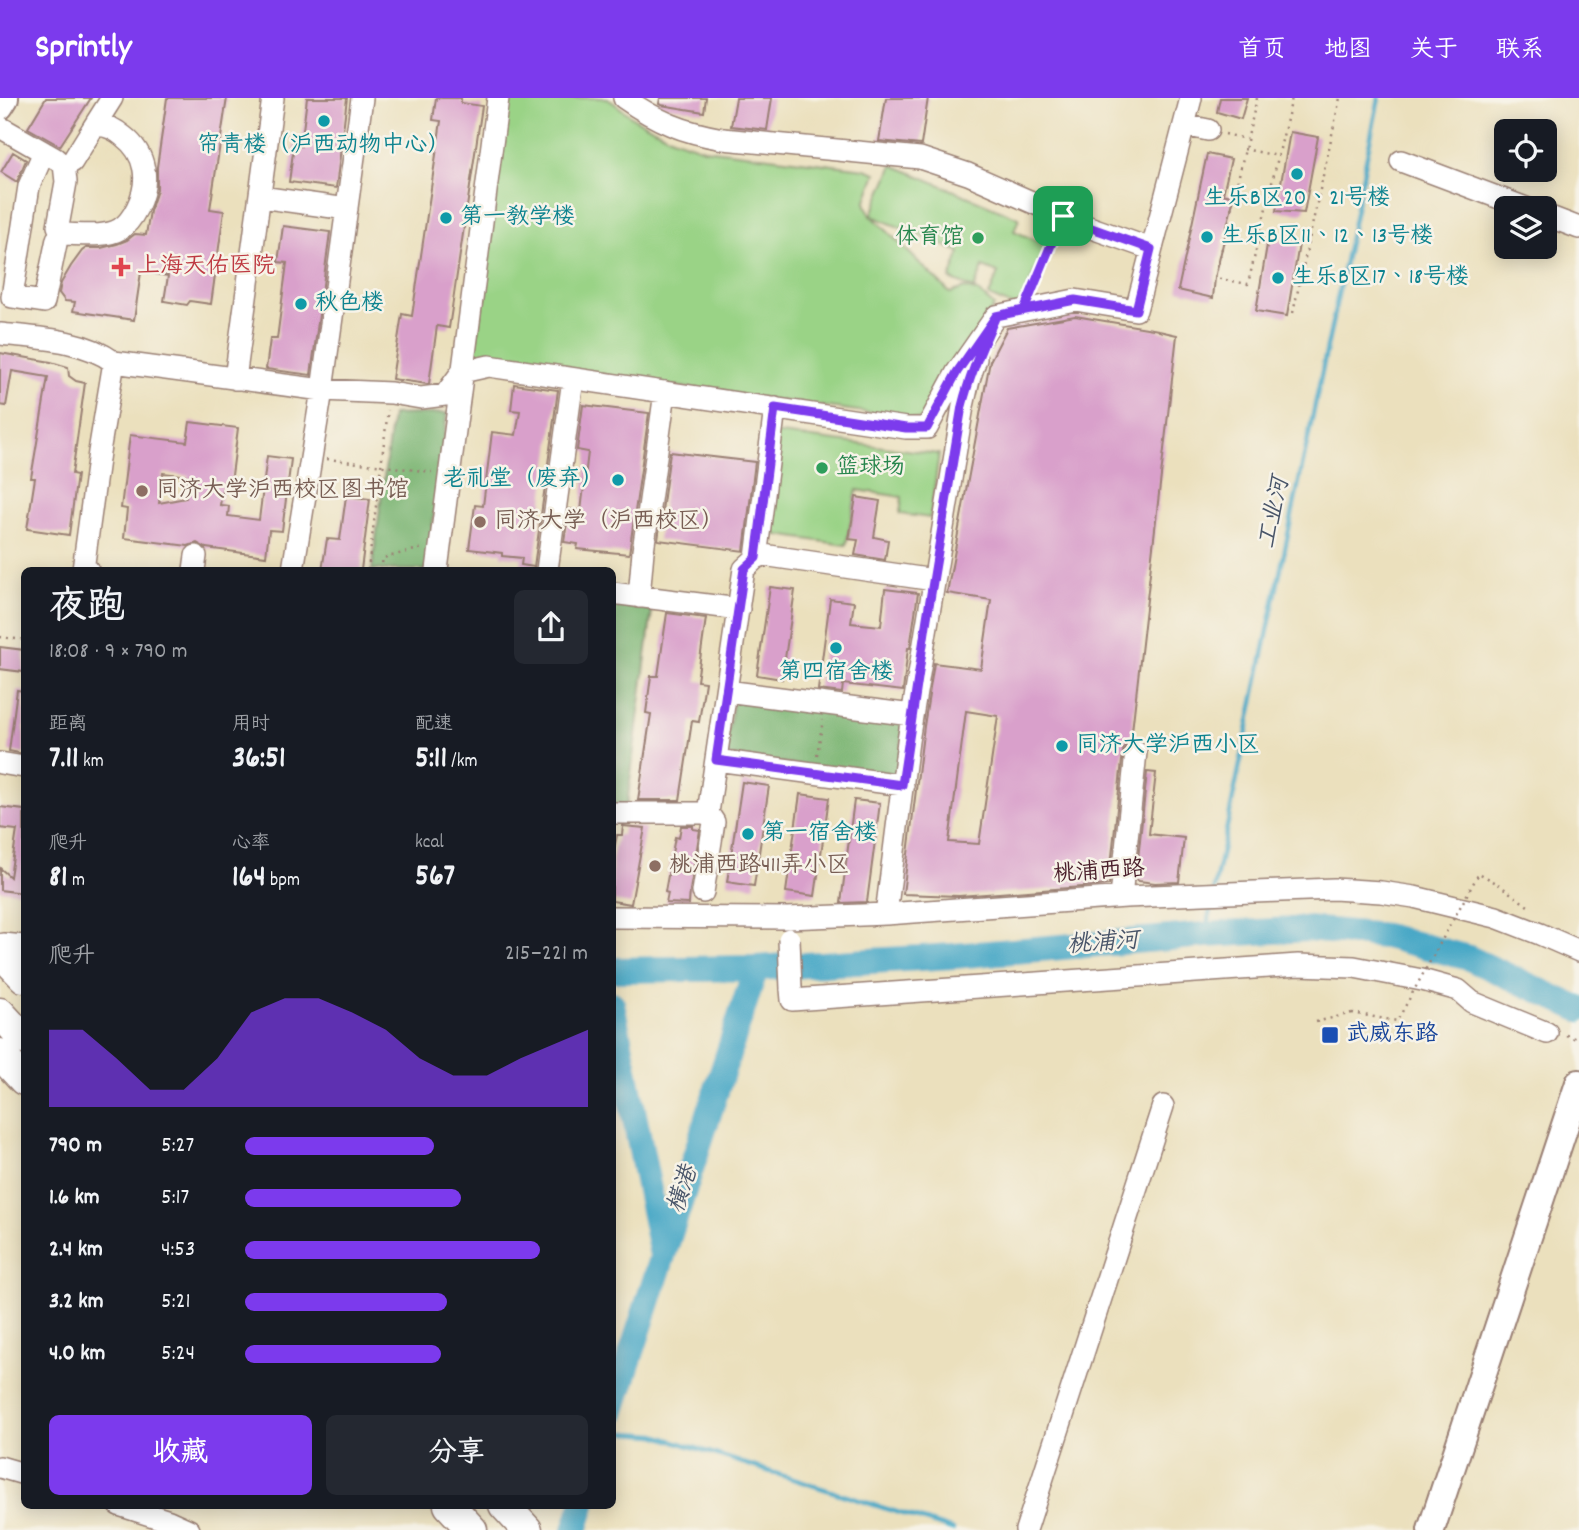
<!DOCTYPE html>
<html lang="zh">
<meta charset="utf-8">
<style>
:root{--surface:#171b24;--page:#242831;--text:#f1f3f6;--muted:#9ea1a6;--accent:#7c3aed}
body{margin:0;font-family:Dekko,"LXGW WenKai TC",sans-serif;background:var(--page);color:var(--text);height:100vh;display:flex;flex-direction:column;font-size:26px;white-space:nowrap}
*{box-sizing:border-box;margin:0}
p{font-size:23px;color:var(--muted)}
.icon{flex:none;width:38px;height:38px;fill:none;stroke:currentColor;stroke-width:2;stroke-linecap:round;stroke-linejoin:round}
.map{position:relative;flex:1;overflow:hidden}
.sheet{position:absolute;left:21px;top:469px;width:595px;height:942px;display:flex;flex-direction:column;background:var(--surface);border-radius:10px;box-shadow:0 4px 18px #0003}
.sheet>*{flex:none}
.tools{position:absolute;left:1494px;top:21px;display:grid;gap:14px}
.tools a{display:grid;place-items:center;width:63px;height:63px;border-radius:10px;background:var(--surface);box-shadow:0 4px 18px #0003;font-size:35px}
.pin{position:absolute;display:grid;place-items:center;width:60px;height:60px;color:#fff;margin:-30px;border-radius:14px;box-shadow:0 4px 10px #0006}
.round{display:grid;place-items:center;flex:none;width:74px;height:74px;border-radius:10px;background:var(--page)}
.overview{display:flex;align-items:center;justify-content:space-between;height:119px;padding:0 28px}
h1{font-size:38px;font-weight:700;line-height:52px}
.metrics{display:grid;grid-template-columns:repeat(3,1fr);gap:10px;height:119px;padding:7px 28px}
.metrics div{display:grid;align-content:center}
.metrics b{font-size:30px;font-weight:700}
.metrics small{font-size:19px;font-weight:400}
.metrics p{font-size:19px}
.chart{height:196px;padding:14px 28px}
.chart p{display:flex;justify-content:space-between}
.chart svg{width:100%;height:126px;margin-top:7px;fill:var(--accent);opacity:.7}
.cta{display:flex;gap:14px;margin-top:auto;padding:14px 28px}
.cta a{flex:1;height:80px;border-radius:10px;background:var(--accent);color:#fff;font-size:28px;font-weight:700;line-height:80px;text-align:center}
.cta a+a{background:var(--page);color:var(--text)}
ul{padding:0 28px;list-style:none;font-size:23px}
li{display:grid;grid-template-columns:112px 84px 1fr;align-items:center;height:52px}
li i{height:18px;border-radius:9px;background:var(--accent)}
header{display:flex;align-items:center;gap:42px;box-sizing:border-box;height:98px;padding:0 35px;background:var(--accent);color:#fff}
header strong{font-size:33px}
nav{display:flex;gap:38px;margin-inline-start:auto;font-size:24px}
.map>svg:first-child{display:block}
</style>
<header>
<strong>Sprintly</strong>
<nav><a>首页</a><a>地图</a><a>关于</a><a>联系</a></nav>
</header>
<div class="map">
<svg width="1579" height="1432" viewBox="0 0 1579 1432">
<rect width="100%" height="100%" fill="#f7f3e8"/>
<filter id="ink" filterUnits="userSpaceOnUse"><feTurbulence type="fractalNoise" baseFrequency=".0143" numOctaves="2"/><feDisplacementMap in="SourceGraphic" scale="14" xChannelSelector="R" yChannelSelector="G"/><feConvolveMatrix kernelMatrix="1 2 1 2 8 2 1 2 1" color-interpolation-filters="sRGB"/></filter>
<filter id="wash" filterUnits="userSpaceOnUse"><feTurbulence type="fractalNoise" baseFrequency=".00686" numOctaves="4" result="noise"/><feDisplacementMap in="SourceGraphic" scale="28" xChannelSelector="R" yChannelSelector="G"/><feGaussianBlur stdDeviation="1.57" result="paint"/><feColorMatrix in="noise" values="0 0 0 0 0 0 0 0 0 0 0 0 0 0 0 0 0 1.4 0 .05"/><feComposite in="paint" operator="in"/></filter>
<g filter="url(#wash)">
<rect width="100%" height="100%" fill="#ebe0bd"/>
<!-- green -->
<path fill="#9ad386" stroke="#727958" stroke-width="2" d="M508 0H607L635 21 672 40 704 51 865 71 876 75 865 105 871 118 893 67 1019 120 1014 133 1046 147 1019 211 989 198 998 175 983 169 974 191 950 181 960 154 872 118 950 195 965 190 978 194 994 208 924 322 474 261Z
M772 335 939 356 930 420 900 416 902 399 857 392 846 447 757 434Z"/>
<!-- forest -->
<path fill="#7bb573" stroke="#626a4f" stroke-width="2" d="M447 315 427 472H372L392 317Z
M612 506 652 512 627 706H613Z
M734 600 905 622 897 681 724 657Z"/>
<g fill="none" stroke-linecap="round" stroke-linejoin="round">
<!-- stream -->
<path stroke="#47a7c6" stroke-width="4.5" d="M1214 791 1379 0
M1205 837 1212 803
M612 1334 655 1337 953 1432"/>
<!-- river -->
<path stroke="#47a7c6" stroke-width="26" d="M612 872 756 870 953 858 1205 837 1307 831 1385 838 1469 860 1579 911
M612 906 662 1157
M612 1315 756 870
M575 1432 583 1407"/>
</g>
<g id="blocks">
<!-- building -->
<path fill="#d9a0cb" fill-rule="evenodd" d="M46 0H91L60 48 28 30Z
M167 0H227L210 111 224 113 211 206 190 203 187 207 164 203 168 178 141 174 134 222 73 213 75 204 65 203 59 195 61 185 71 168 82 153 86 150H101L117 146 127 142 135 136 146 137 150 113 157 92V69Z
M307 0H347L336 90 289 84 294 47 301 48Z
M436 0H461V5L482 8 449 230 437 228 429 286H427L392 281 402 216 412 218 441 23 433 22Z
M660 0H706L704 14 661 7 659 6Z
M736 0H772L767 32 731 28Z
M886 0H928L921 47 879 43Z
M1220 0H1247L1241 21 1217 14Z
M1290 34 1318 39 1304 115 1276 113Z
M13 54 26 62 17 84 1 74Z
M1207 56 1231 61 1223 96 1234 99 1215 180 1213 200 1178 192Z
M283 128 330 134 311 277 266 271 270 241H277L287 165 278 164Z
M1268 141 1299 146 1287 218 1256 213Z
M1075 218 1159 232V233L1177 237 1131 642 1125 647 1123 653 1109 787 959 798 903 796 924 628 934 565 981 571 991 502 947 495 990 263 1007 230ZM966 613 998 618 979 746 949 744Z
M0 255 51 264 68 269 69 278 76 283 85 285 72 376 77 377 69 437 27 431 35 380H31L48 279 12 273 6 308 0 307Z
M514 286 558 292 534 469 521 467 522 460 502 458V455L469 451 475 407 483 408 492 334 516 337 520 313 511 312Z
M583 307 649 315 629 456 577 451 578 446 564 444 569 411 581 413 588 354 577 352Z
M190 324 238 330 231 385 224 384 220 407 229 408 228 418 259 422 267 358 291 361 282 433 269 432 266 458 206 450 197 445 188 448 124 440 127 411 121 410 130 337 187 344ZM163 375 188 378 186 400 159 405Z
M670 354 755 364 744 453 658 442Z
M346 398 370 401 361 472H322L327 441 340 442Z
M856 399 880 403 874 439 888 442 885 462 855 457 858 442 849 441Z
M770 489 795 492 782 581 757 577Z
M885 491 918 495 910 550H908L903 593 843 586 842 595 818 592 830 501 854 504 851 525 881 528Z
M667 515 706 520 697 583 705 584 699 624 692 623 680 702H638L651 616 646 615 651 578H658Z
M0 549 24 552V574L0 571Z
M17 592 24 593V656L9 653Z
M1147 674 1156 675 1149 736 1184 740 1179 784 1155 785 1139 783 1136 781Z
M742 684 769 688 754 788 727 784Z
M800 696 829 700 815 798 786 794Z
M854 702 880 705 867 804 841 805Z
M0 709 24 712V772L22 789 24 792V795L0 792V770L10 779 17 732 0 730Z
M623 728 645 730 631 806 612 803V762L617 737H622Z
M681 728H693V731L700 732 690 792 689 806 666 805 668 795 665 794 675 739 679 740Z"/>
</g>
</g>
<g filter="url(#ink)">
<use href="#blocks" fill-opacity="0" stroke="#9a8074" stroke-width="2"/>
<g fill="none" stroke-linecap="round" stroke-linejoin="round">
<defs>
<path id="minor" d="M624 0C658 24 683 34 723 41L920 60 968 76 1086 128 1151 151
M99 27C109 28 116 32 123 38 147 56 150 84 137 110 133 118 128 126 120 131 105 140 79 136 62 136L58 128 66 84 64 66 72 64 93 30Z
M1184 27 1208 32
M0 29 56 61
M93 30 112 0
M44 54 29 88 12 199 44 204 57 141 62 136
M1401 63 1526 110
M260 99 347 111
M1545 117 1579 130
M0 236C38 240 83 241 114 264L322 292 391 295 421 300 445 297 462 274 489 268 906 330H927L957 274 996 218 1075 202 1136 212 1191 0
M235 281 273 0
M756 460 763 457 934 482
M88 472H83L99 354 114 264
M194 472 196 458
M293 472 322 292 362 0
M437 472 498 0
M547 472 573 281
M612 495 739 511
M639 499 643 453 665 294
M726 593 912 617
M716 662 903 687
M0 665 24 669
M612 715H708
M703 794 714 724 708 715 744 471 756 460 775 310
M1121 799 1136 654
M886 816 908 643 963 308 969 282 976 261
M612 819 788 820 886 816 1126 799 1334 791 1381 794 1414 799 1496 819 1540 836 1579 853
M3 846 24 848
M791 891 792 902 1298 867 1354 869 1422 882 1458 892 1472 904 1547 935
M0 1369 24 1376
M119 1407 169 1423 189 1432
M1026 1432 1163 1008"/>
<path id="major" d="M0 8 5 0
M1431 1432 1579 985"/>
<path id="highway" d="M0 854 24 879
M0 915 24 941
M0 956 24 982
M449 1407 472 1432
M504 1407 527 1432"/>
</defs>
<!-- minor casing -->
<use href="#minor" stroke="#9a8074" stroke-width="24"/>
<!-- major casing -->
<use href="#major" stroke="#9a8074" stroke-width="30"/>
<!-- highway casing -->
<use href="#highway" stroke="#9a8074" stroke-width="33"/>
<!-- path -->
<path stroke="#9a8074" stroke-width="2.5" stroke-dasharray="2 5" stroke-linecap="butt" d="M1257 0 1215 180 1248 186 1292 0
M1225 36 1246 41
M1244 51 1278 58
M1032 193 1056 134
M1293 215 1340 0
M327 361 432 374
M368 472 388 312
M381 472 383 460 423 450
M0 539 24 542
M817 657 823 622
M1498 786 1528 808
M1316 924 1352 915
M1566 937 1579 942"/>
<!-- minor -->
<use href="#minor" stroke="#fff" stroke-width="21"/>
<!-- major -->
<use href="#major" stroke="#fff" stroke-width="26"/>
<!-- highway -->
<use href="#highway" stroke="#fff" stroke-width="30"/>
<defs>
<path id="minor-bridge" d="M789 841 791 891"/>
</defs>
<!-- minor-bridge casing -->
<use href="#minor-bridge" stroke="#9a8074" stroke-width="24" stroke-linecap="butt"/>
<!-- path-bridge -->
<path stroke="#9a8074" stroke-width="2.5" stroke-dasharray="2 5" stroke-linecap="butt" d="M1352 915 1397 923 1479 775 1498 786"/>
<!-- minor-bridge -->
<use href="#minor-bridge" stroke="#fff" stroke-width="21"/>
</g>
</g>
<g fill="none" stroke-linecap="round" stroke-linejoin="round" filter="url(#ink)">
<defs>
<path id="route" d="M1063 118 1024 212 996 218 957 274 927 330H906L775 310 756 460 744 471 716 662 902 687 927 520 962 308C970 276 982 248 996 218L1075 202 1136 212 1151 151 1086 128 1063 118"/>
</defs>
<!-- route casing -->
<use href="#route" stroke="#fff" stroke-width="14"/>
<!-- route -->
<use href="#route" stroke="#7c3aed" stroke-width="9"/>
</g>
<!-- markers -->
<g fill="#0f9aa8" stroke="#f7f3e8" stroke-width="2.5">
<circle cx="324" cy="23" r="7"/>
<circle cx="1297" cy="76" r="7"/>
<circle cx="446" cy="120" r="7"/>
<circle cx="1207" cy="139" r="7"/>
<circle cx="1278" cy="180" r="7"/>
<circle cx="301" cy="206" r="7"/>
<circle cx="618" cy="382" r="7"/>
<circle cx="836" cy="550" r="7"/>
<circle cx="1062" cy="648" r="7"/>
<circle cx="748" cy="736" r="7"/>
</g>
<g fill="#2e9e5b" stroke="#f7f3e8" stroke-width="2.5">
<circle cx="978" cy="140" r="7"/>
<circle cx="822" cy="370" r="7"/>
</g>
<path fill="#e0444e" stroke="#f7f3e8" stroke-width="2.5" d="M117.5 158.5h7v7h7v7h-7v7h-7v-7h-7v-7h7z"/>
<g fill="#8d6e63" stroke="#f7f3e8" stroke-width="2.5">
<circle cx="142" cy="393" r="7"/>
<circle cx="480" cy="424" r="7"/>
<circle cx="655" cy="768" r="7"/>
</g>
<rect fill="#1a4fb4" stroke="#f7f3e8" stroke-width="2.5" x="1321" y="928" width="18" height="18" rx="3.5"/>
<g text-anchor="middle" dominant-baseline="central" stroke-width="5" stroke-linejoin="round" paint-order="stroke">
<!-- culture labels -->
<g font-size="23" fill="#0d838f" stroke="#f7f3e8" text-anchor="start">
<text x="324" y="48" text-anchor="middle">帘青楼（沪西动物中心）</text>
<text x="1297" y="101" text-anchor="middle">生乐B区20、21号楼</text>
<text x="460" y="120">第一教学楼</text>
<text x="1221" y="139">生乐B区11、12、13号楼</text>
<text x="1292" y="180">生乐B区17、18号楼</text>
<text x="315" y="206">秋色楼</text>
<text x="604" y="382" text-anchor="end">老礼堂（废弃）</text>
<text x="836" y="575" text-anchor="middle">第四宿舍楼</text>
<text x="1076" y="648">同济大学沪西小区</text>
<text x="762" y="736">第一宿舍楼</text>
</g>
<!-- leisure labels -->
<g font-size="23" fill="#27864d" stroke="#f7f3e8" text-anchor="end">
<text x="964" y="140">体育馆</text>
<text x="836" y="370" text-anchor="start">篮球场</text>
</g>
<!-- health labels -->
<g font-size="23" fill="#be3a42" stroke="#f7f3e8" text-anchor="start">
<text x="137" y="169">上海天佑医院</text>
</g>
<!-- education labels -->
<g font-size="23" fill="#785e54" stroke="#f7f3e8" text-anchor="start">
<text x="156" y="393">同济大学沪西校区图书馆</text>
<text x="494" y="424">同济大学（沪西校区）</text>
<text x="669" y="768">桃浦西路411弄小区</text>
</g>
<!-- street labels -->
<g font-size="23" fill="#4a1f2b" stroke="#f7f3e8">
<text transform="translate(1099 775) rotate(-4)">桃浦西路</text>
</g>
<!-- transit labels -->
<g font-size="23" fill="#164399" stroke="#f7f3e8" text-anchor="start">
<text x="1346" y="937">武威东路</text>
</g>
<!-- water labels -->
<g font-size="24" font-style="italic" fill="#495569" stroke="#f7f3e8">
<text transform="translate(1275 415) rotate(-78)">工业河</text>
<text transform="translate(1103 846) rotate(-4)">桃浦河</text>
<text transform="translate(684 1092) rotate(-72)">横港</text>
</g>
</g>
</svg>
<div class="tools">
<a><svg class="icon" aria-label="locate" viewBox="0 0 24 24"><circle cx="12" cy="12" r="6"/><path d="M12 2v4M12 18v4M2 12h4M18 12h4"/></svg></a>
<a><svg class="icon" aria-label="layers" viewBox="0 0 24 24"><path d="M12 4l9 5-9 5-9-5zM3 14l9 5 9-5"/></svg></a>
</div>
<div class="pin" style="left:1063px;top:118px;background:#1e9e55"><svg class="icon" aria-label="arrive" viewBox="0 0 24 24"><path d="M6 21V4h12l-3 4 3 4H6"/></svg></div>
<section class="sheet">
<div class="overview"><div><h1>夜跑</h1><p>18:08 · 9 × 790 m</p></div><a class="round"><svg class="icon" aria-label="share" viewBox="0 0 24 24"><path d="M12 15V3M7 8l5-5 5 5M5 13v7h14v-7"/></svg></a></div>
<div class="metrics">
<div><p>距离</p><b>7.11<small> km</small></b></div>
<div><p>用时</p><b>36:51</b></div>
<div><p>配速</p><b>5:11<small> /km</small></b></div>
</div>
<div class="metrics">
<div><p>爬升</p><b>81<small> m</small></b></div>
<div><p>心率</p><b>164<small> bpm</small></b></div>
<div><p>kcal</p><b>567</b></div>
</div>
<div class="chart"><p><span>爬升</span>215–221 m</p>
<svg viewBox="0 0 160 44" preserveAspectRatio="none"><path d="M0 44V17L10 17L20 27L30 38L40 38L50 27L60 11L70 6L80 6L90 11L100 17L110 27L120 33L130 33L140 27L150 22L160 17V44z"/></svg>
</div>
<ul>
<li><b>790 m</b>5:27<i style="width:55%"></i></li>
<li><b>1.6 km</b>5:17<i style="width:63%"></i></li>
<li><b>2.4 km</b>4:53<i style="width:86%"></i></li>
<li><b>3.2 km</b>5:21<i style="width:59%"></i></li>
<li><b>4.0 km</b>5:24<i style="width:57%"></i></li>
</ul>
<div class="cta"><a>收藏</a><a>分享</a></div>
</section>
</div>
